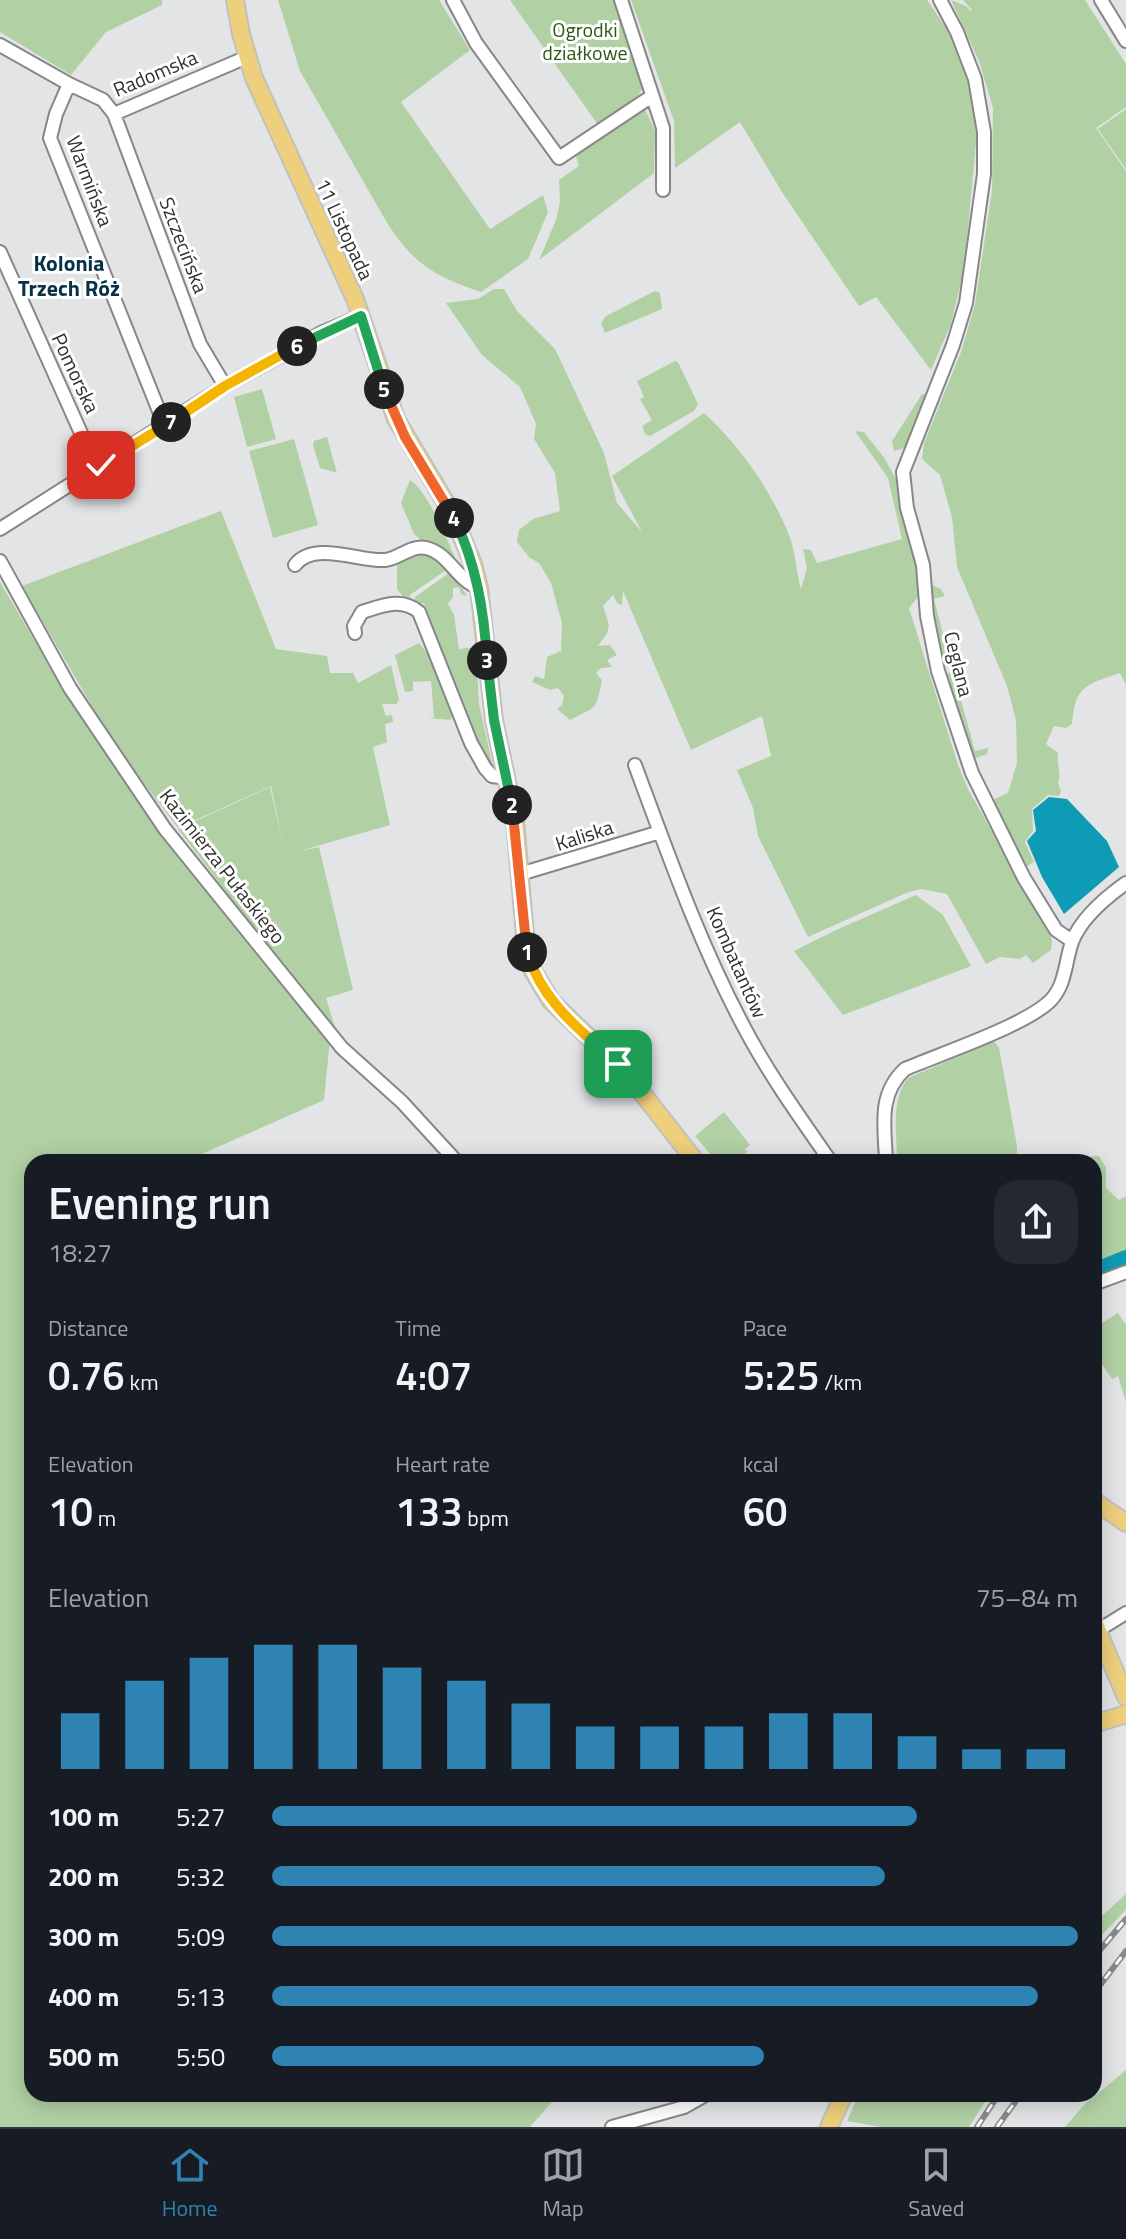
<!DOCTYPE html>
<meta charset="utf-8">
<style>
:root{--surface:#171b24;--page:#242831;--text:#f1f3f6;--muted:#9ea1a6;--line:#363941;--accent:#2e83b3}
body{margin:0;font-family:"Titillium Web",sans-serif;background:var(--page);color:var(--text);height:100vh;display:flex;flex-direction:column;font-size:30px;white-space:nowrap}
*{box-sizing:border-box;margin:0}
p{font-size:26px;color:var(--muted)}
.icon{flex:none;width:44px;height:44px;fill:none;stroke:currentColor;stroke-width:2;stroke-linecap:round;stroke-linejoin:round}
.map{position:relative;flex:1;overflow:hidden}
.side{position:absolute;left:24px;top:1154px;width:1078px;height:948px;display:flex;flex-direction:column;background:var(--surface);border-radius:24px;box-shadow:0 4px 20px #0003}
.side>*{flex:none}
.pin{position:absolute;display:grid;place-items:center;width:68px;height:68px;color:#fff;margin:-34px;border-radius:16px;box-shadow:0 4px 12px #0006}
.km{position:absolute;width:40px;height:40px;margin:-20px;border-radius:50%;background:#222;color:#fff;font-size:22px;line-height:40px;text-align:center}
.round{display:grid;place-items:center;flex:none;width:84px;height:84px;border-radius:24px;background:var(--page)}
.head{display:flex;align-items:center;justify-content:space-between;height:136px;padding:0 24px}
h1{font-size:44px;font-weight:600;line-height:60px}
.stats{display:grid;grid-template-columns:repeat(3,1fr);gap:12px;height:136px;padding:8px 24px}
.stats div{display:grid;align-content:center}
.stats b{font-size:40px;font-weight:600}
.stats small{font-size:22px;font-weight:400}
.stats p{font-size:22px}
.chart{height:224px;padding:16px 24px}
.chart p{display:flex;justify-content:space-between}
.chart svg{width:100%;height:144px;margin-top:8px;stroke:var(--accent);stroke-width:6}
ul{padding:0 24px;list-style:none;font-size:26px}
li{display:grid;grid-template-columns:128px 96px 1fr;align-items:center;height:60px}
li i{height:20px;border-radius:10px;background:var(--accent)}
.dock{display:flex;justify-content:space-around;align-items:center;height:112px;border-top:2px solid var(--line);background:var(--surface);font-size:22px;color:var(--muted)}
.dock a{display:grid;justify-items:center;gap:4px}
.dock .current{color:var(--accent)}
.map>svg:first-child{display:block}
</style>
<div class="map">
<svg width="1126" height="2127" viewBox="0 0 1126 2127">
<rect width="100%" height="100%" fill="#e3e4e6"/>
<!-- green -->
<path fill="#b1d1a4" d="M0 0H162V5L106 32 71 75 0 32Z
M278 0H439L470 50 401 102 490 229 543 195 548 212 528 259 481 292C434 276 413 264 386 221L300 71Z
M510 0H615L642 89 637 97 598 125Z
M631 0H927L951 35 967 73 977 133 964 269 951 324 931 370 876 297 859 306 782 192 740 122 675 168 674 121Z
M951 0 966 6 970 11 972 10 963 0H1085L1126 64V107L1096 128 1126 171V685L1120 673C1086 685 1075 685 1072 724L1066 728 1054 726 1046 744 1058 753C1056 763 1062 774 1058 783L1061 791 1059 796 1048 795 1032 809 1033 831 1025 842 1034 862 1023 869 992 800 1008 793 1017 763 1016 720 1007 686 957 567 952 517 940 475 922 459 924 443 961 352 975 304 992 191 993 108 979 61Z
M644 107 655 131 654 173 539 260 556 220 560 201 559 180 579 166 576 156Z
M1126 109V169L1098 129Z
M494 289H504L517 311 555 349 604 453 617 503 642 532 612 476 704 413C740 446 771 490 789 535 796 553 796 573 801 589L807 568 803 549 811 550 817 563 902 539 888 478 855 431 864 432 885 459 898 483 921 593 909 608 958 765 968 789 1049 932 1052 940 1051 950 1033 963 1026 955 1020 959 1000 957 986 964 947 894 921 889 906 893 808 937 758 836 753 808 737 770 771 756 762 716 691 750 623 591 622 605 617 603 613 595 603 606 609 625 607 634 598 646 610 645 617 655 607 660 612 667 601 668 596 673 602 680C596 712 596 706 570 720L557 709 562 705 564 696 558 688 550 690 532 682 535 676 544 679 547 657 561 651 562 623 551 583 539 563 530 558 517 542 519 530 533 519 560 511 555 473 534 439 536 424 520 387 482 355 446 303 478 299Z
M655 291 660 293 662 309 605 333 601 323 606 316Z
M675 361 678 362 698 404 694 411 650 436 645 434 642 426 652 420 640 399 644 397 637 381Z
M262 389 276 439 247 447 234 397Z
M922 394 926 395 925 402 905 448 894 451 892 441Z
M327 437 337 473 320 468 313 445 314 441Z
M294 439 318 525 273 538 249 451Z
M410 480C429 491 452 552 462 574L414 534 401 503Z
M221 511 276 649 327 656 330 673H353L358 683 391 665 399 699 397 704H382L386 716 392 715 393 722 385 724 387 742 373 747 390 825 299 851 319 847 353 990 326 998 338 1037 178 829 270 787 284 848 271 786 178 828 114 744 22 586Z
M428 551 449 568 410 595 408 603 397 589V559Z
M452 571 467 596 461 594 459 587 453 588V597L448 604 454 615 459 649 476 647 479 704 494 772 474 742 424 603 413 606 415 597Z
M0 582 65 692 91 727 330 1039 324 1100 204 1153 192 1162H32V2094H559L530 2127H0Z
M932 585 941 589 945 596 934 599 947 649 960 646C960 657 951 663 940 661L934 627 930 586Z
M419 643 430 657 452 717 450 720 429 718 434 717 431 681 413 682V691L405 692 395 655Z
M956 668 964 672 954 675 975 751 988 748 987 754 973 759 947 674Z
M916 895 943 915 971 966 843 1015 794 951 836 930Z
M994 1041 999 1048 1017 1146V1153L1010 1162H897C897 1135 890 1100 908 1078Z
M724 1112 750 1145 745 1149 747 1152 734 1162H717L695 1136Z
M1099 1156 1106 1168V1188L1119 1200 1126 1196V1263L1094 1274V1162H1083L1085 1157Z
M1118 1313 1126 1325V1402L1118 1376 1112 1379 1094 1353V1328Z
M1126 1894V1910L1094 1943V1923Z
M1126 2070V2127H1065L1084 2105Z
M859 2094H990L969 2127H881L847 2121Z"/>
<!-- water -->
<path fill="#0e9bb6" d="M1049 797 1067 799 1107 841 1119 867 1064 914 1042 877 1027 841 1036 831 1033 810Z"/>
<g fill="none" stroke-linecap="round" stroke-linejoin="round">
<!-- river -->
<path stroke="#0e9bb6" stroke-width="18" d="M1094 1272 1126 1259"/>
<defs>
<path id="minor" d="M453 0 476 43 559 158 652 96
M621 0 663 128V190
M940 0 957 32 975 79 984 132V174L966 303 953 345 903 472 907 508 923 565 927 616 938 671 972 773 1024 878 1056 930 1072 941
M1101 0 1126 41
M0 45 69 84 103 100 114 114 247 57
M69 84 56 114 50 138 165 426
M114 114 200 344 225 386
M0 252 85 442 101 465
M0 529 225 386 323 332 361 316
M0 561 70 688 165 829 342 1048 402 1102 457 1162
M295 565C314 540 360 562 385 560 399 559 410 545 426 548 449 553 456 580 479 588
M355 633 354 626 362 612C382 606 401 597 419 612L471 743 485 768 492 776 507 778
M635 765C668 854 700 945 745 1029 770 1076 801 1119 831 1162
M520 874 660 832
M886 1162C885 1127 877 1095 905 1069 940 1054 1027 1025 1051 1000 1066 984 1065 962 1072 942 1081 918 1105 898 1126 883
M1094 1284 1126 1272
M1097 1631 1126 1613
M612 2127 684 2107 707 2094"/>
<path id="major" d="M235 0 241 34 254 78 355 299 396 419 452 513 473 564 479 588 494 720 515 820 525 936 533 971 551 1001 628 1075 696 1162
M1094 1501 1126 1523
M1094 1622 1126 1697
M1094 1724 1126 1714
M829 2127 844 2094"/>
</defs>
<!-- minor casing -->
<use href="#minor" stroke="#878789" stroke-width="16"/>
<!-- major casing -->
<use href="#major" stroke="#c1c1c1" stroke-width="20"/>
<!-- minor -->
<use href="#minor" stroke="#fff" stroke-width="12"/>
<!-- major -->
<use href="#major" stroke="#eecf7c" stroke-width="16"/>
<defs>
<path id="rail" d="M1094 1957 1126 1919
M1094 1993 1126 1951
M977 2127 999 2094
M997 2127 1021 2094"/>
</defs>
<!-- rail casing -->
<use href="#rail" stroke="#88898a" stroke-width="6"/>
<!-- rail -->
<use href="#rail" stroke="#fff" stroke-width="3" stroke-dasharray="9" stroke-linecap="butt"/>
</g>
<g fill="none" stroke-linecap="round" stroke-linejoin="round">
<defs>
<path id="split-1" d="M527 952C542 1002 580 1030 618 1064"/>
<path id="split-2" d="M512 805 527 952"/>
<path id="split-3" d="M487 660 494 720 512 805"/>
<path id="split-4" d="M454 518C476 563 484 610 487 660"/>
<path id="split-5" d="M384 389 405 437 454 518"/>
<path id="split-6" d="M297 346 361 316 384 389"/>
<path id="split-7" d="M171 422 225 386 297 346"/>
<path id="split-8" d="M101 465 171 422"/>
</defs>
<!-- split-1 casing -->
<use href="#split-1" stroke="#fff" stroke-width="16"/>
<!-- split-2 casing -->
<use href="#split-2" stroke="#fff" stroke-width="16"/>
<!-- split-3 casing -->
<use href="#split-3" stroke="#fff" stroke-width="16"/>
<!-- split-4 casing -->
<use href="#split-4" stroke="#fff" stroke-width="16"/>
<!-- split-5 casing -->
<use href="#split-5" stroke="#fff" stroke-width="16"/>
<!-- split-6 casing -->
<use href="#split-6" stroke="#fff" stroke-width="16"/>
<!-- split-7 casing -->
<use href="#split-7" stroke="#fff" stroke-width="16"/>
<!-- split-8 casing -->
<use href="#split-8" stroke="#fff" stroke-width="16"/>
<!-- split-1 -->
<use href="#split-1" stroke="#f5b400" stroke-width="10"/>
<!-- split-2 -->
<use href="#split-2" stroke="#f0652b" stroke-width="10"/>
<!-- split-3 -->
<use href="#split-3" stroke="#22a559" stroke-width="10"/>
<!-- split-4 -->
<use href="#split-4" stroke="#22a559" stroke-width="10"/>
<!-- split-5 -->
<use href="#split-5" stroke="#f0652b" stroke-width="10"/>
<!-- split-6 -->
<use href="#split-6" stroke="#22a559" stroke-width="10"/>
<!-- split-7 -->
<use href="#split-7" stroke="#f5b400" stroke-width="10"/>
<!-- split-8 -->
<use href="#split-8" stroke="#f5b400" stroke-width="10"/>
</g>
<g text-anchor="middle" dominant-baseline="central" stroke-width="6" stroke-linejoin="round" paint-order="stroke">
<!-- park labels -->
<g font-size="20" fill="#2b5911" stroke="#fff">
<text x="585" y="29">Ogrodki<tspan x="585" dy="23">działkowe</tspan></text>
</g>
<!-- street labels -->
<g font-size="20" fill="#303031" stroke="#fff">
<text transform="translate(155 73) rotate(-23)">Radomska</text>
<text transform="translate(90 181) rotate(69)">Warmińska</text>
<text transform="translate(345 229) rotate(65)">11 Listopada</text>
<text transform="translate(184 245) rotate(69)">Szczecińska</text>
<text transform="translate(76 373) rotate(65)">Pomorska</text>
<text transform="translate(959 664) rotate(76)">Ceglana</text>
<text transform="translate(584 835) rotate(-18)">Kaliska</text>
<text transform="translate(223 866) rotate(52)">Kazimierza Pułaskiego</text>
<text transform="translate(737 962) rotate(66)">Kombatantów</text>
</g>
<!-- neighbourhood labels -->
<g font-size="22" font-weight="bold" fill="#063147" stroke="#fff">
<text x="69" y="263">Kolonia<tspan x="69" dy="25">Trzech Róż</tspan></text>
</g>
</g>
</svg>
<div class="pin" style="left:618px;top:1064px;background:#1e9e55"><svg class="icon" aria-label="arrive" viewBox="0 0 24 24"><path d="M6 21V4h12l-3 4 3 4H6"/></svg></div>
<div class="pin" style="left:101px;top:465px;background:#d93025"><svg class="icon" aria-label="check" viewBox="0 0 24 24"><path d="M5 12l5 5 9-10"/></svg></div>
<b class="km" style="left:527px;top:952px">1</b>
<b class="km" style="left:512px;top:805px">2</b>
<b class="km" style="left:487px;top:660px">3</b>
<b class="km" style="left:454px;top:518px">4</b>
<b class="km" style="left:384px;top:389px">5</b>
<b class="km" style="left:297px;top:346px">6</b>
<b class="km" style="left:171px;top:422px">7</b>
<section class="side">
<div class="head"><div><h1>Evening run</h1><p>18:27</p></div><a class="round"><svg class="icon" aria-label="share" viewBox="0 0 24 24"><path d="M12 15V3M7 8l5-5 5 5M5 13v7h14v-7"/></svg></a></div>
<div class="stats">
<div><p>Distance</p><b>0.76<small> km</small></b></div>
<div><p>Time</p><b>4:07</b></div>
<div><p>Pace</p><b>5:25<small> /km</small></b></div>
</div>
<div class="stats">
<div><p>Elevation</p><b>10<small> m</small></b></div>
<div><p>Heart rate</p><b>133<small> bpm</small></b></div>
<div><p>kcal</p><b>60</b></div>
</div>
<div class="chart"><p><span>Elevation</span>75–84 m</p>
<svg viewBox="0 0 160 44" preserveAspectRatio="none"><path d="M5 44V27M15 44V17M25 44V10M35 44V6M45 44V6M55 44V13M65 44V17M75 44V24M85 44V31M95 44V31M105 44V31M115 44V27M125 44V27M135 44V34M145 44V38M155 44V38"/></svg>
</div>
<ul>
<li><b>100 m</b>5:27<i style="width:80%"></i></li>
<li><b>200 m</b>5:32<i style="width:76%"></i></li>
<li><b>300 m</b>5:09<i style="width:100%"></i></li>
<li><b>400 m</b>5:13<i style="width:95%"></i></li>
<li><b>500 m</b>5:50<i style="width:61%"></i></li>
</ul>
</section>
</div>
<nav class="dock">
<a class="current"><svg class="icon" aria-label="home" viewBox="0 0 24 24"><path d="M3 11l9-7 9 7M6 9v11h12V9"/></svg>Home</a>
<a><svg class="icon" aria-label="map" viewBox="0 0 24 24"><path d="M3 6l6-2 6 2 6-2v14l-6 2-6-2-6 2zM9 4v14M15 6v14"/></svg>Map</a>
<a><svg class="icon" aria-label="saved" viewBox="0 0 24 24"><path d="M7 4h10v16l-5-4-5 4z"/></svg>Saved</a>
</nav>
